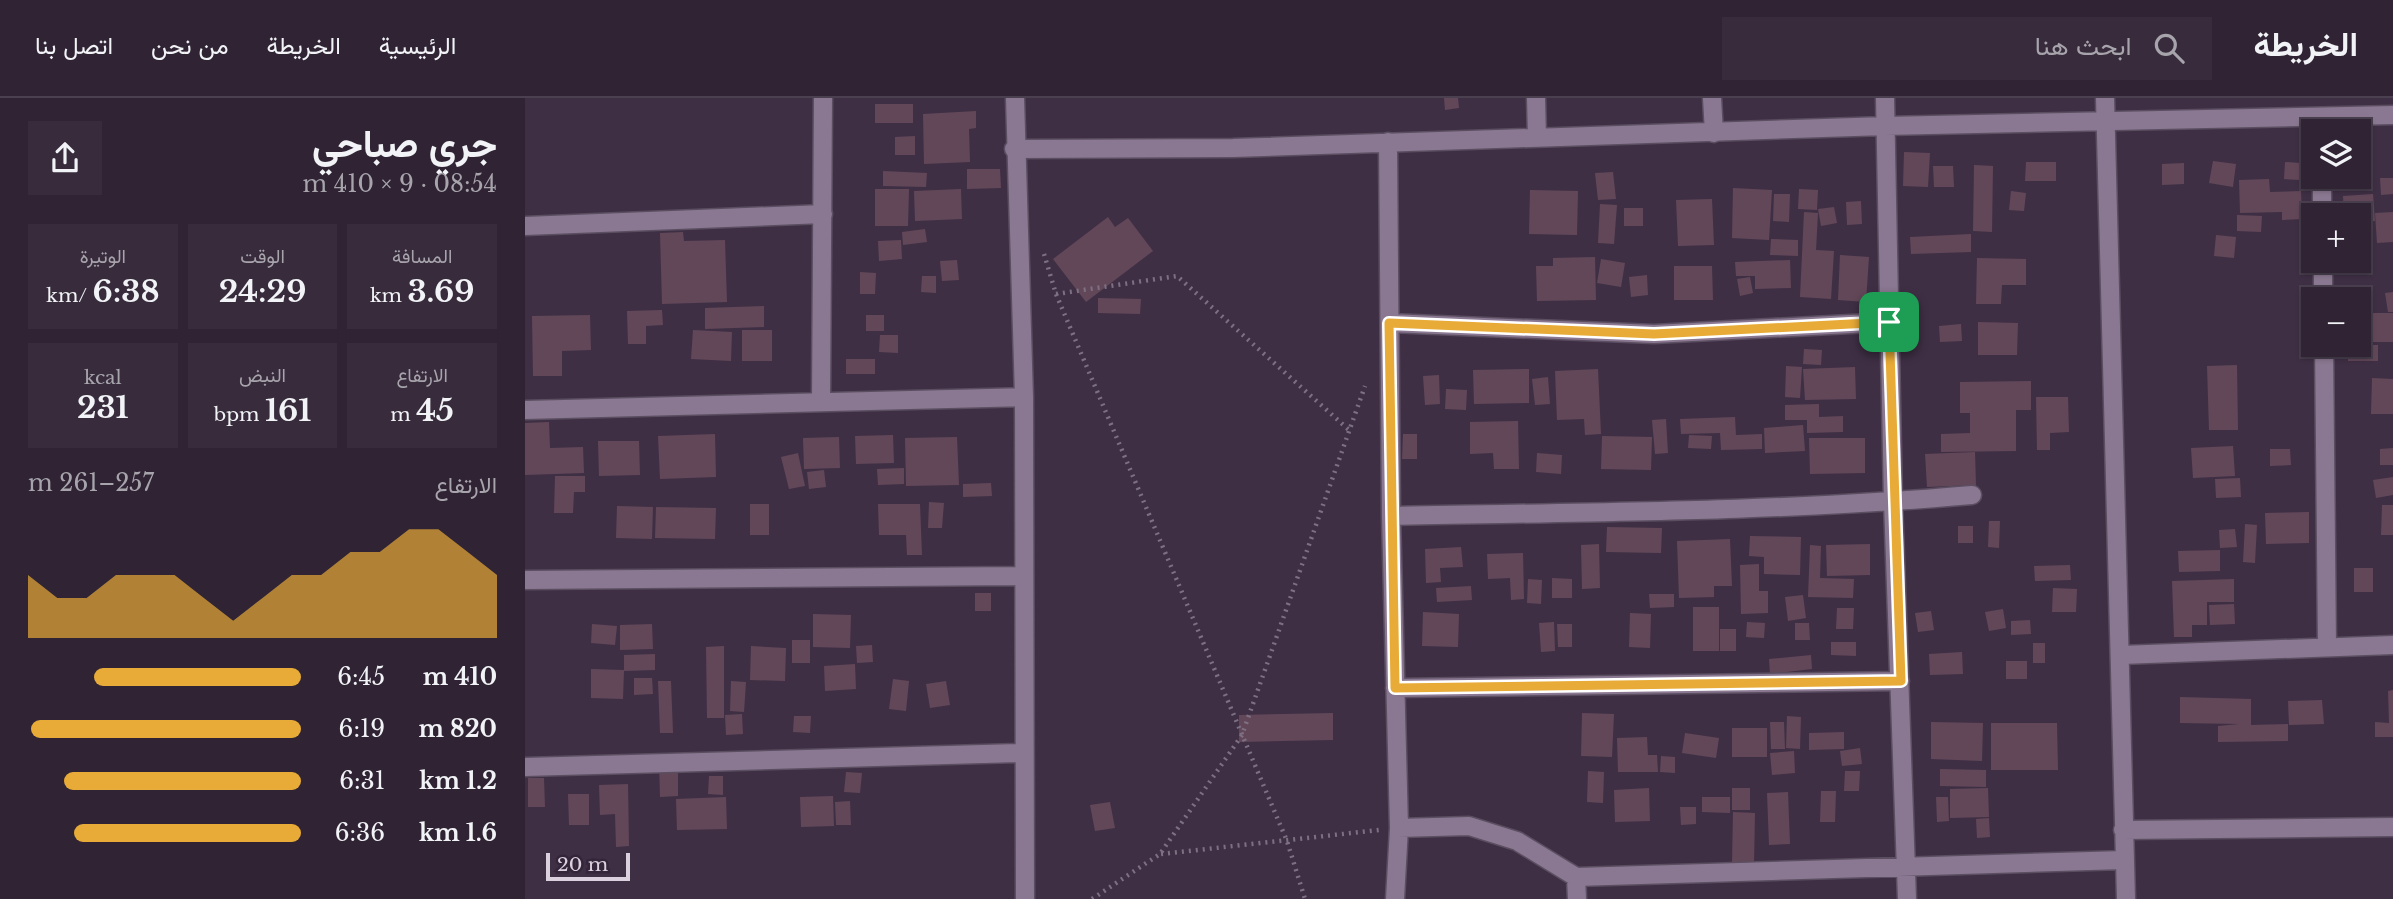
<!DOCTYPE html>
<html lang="ar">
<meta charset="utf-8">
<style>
:root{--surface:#2f2334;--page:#372b3c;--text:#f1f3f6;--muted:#a7a4ac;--line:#4a404f;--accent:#e8ab37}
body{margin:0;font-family:"Libre Baskerville",Vazirmatn,serif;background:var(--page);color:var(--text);direction:rtl;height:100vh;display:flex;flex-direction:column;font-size:26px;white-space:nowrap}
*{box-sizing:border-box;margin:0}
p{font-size:23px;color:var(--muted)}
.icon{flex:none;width:38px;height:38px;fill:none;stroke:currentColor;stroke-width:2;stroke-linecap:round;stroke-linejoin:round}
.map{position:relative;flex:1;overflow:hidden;direction:ltr}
.details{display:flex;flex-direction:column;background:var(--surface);width:525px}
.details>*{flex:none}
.tools{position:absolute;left:1776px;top:21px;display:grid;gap:14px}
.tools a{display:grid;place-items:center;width:70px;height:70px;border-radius:0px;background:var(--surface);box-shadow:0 2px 5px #0004,0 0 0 2px var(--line);font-size:35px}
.scale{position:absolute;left:21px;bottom:18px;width:84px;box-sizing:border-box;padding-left:7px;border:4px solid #dad0de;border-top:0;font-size:19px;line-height:24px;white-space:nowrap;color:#dad0de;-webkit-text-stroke:5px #34253a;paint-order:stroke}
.pin{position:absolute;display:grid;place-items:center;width:60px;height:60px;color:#fff;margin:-30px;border-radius:14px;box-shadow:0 4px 10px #0006}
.round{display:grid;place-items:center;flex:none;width:74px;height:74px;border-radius:0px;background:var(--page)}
.overview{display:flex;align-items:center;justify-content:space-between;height:119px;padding:0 28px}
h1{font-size:38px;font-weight:700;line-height:52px}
.metrics{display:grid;grid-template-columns:repeat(3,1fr);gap:10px;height:119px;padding:7px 28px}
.metrics div{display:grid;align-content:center;border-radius:0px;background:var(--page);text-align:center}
.metrics b{font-size:30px;font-weight:700}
.metrics small{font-size:19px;font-weight:400}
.metrics p{font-size:19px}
.chart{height:196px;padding:14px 28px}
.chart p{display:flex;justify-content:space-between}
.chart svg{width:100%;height:126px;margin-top:7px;fill:var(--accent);opacity:.7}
ul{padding:0 28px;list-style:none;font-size:23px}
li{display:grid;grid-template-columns:112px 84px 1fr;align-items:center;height:52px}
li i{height:18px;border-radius:9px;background:var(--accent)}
header{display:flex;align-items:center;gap:42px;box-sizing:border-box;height:98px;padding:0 35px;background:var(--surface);border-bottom:2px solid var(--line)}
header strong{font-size:33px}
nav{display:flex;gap:38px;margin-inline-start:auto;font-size:24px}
.search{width:490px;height:63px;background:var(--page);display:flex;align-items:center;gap:18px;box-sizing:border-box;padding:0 24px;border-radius:0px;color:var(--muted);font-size:26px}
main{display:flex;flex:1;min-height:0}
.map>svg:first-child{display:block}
</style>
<header>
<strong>الخريطة</strong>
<div class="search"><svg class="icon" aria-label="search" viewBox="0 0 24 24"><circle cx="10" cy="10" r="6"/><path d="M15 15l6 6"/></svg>ابحث هنا</div>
<nav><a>الرئيسية</a><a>الخريطة</a><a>من نحن</a><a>اتصل بنا</a></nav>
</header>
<main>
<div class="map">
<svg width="1868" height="801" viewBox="0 0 1868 801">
<rect width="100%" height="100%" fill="#3f2f45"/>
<!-- building -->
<path fill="#624758" d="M919 0H933L934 10 920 12Z
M350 6H388V25H350Z
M451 13V30L444 31 445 64 399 66 398 16Z
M390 38V57H370V39Z
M1379 54 1405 55 1403 89 1378 88Z
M1688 63 1711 66 1708 89 1684 85Z
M1501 64H1531V83H1500Z
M1760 64 1776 65 1775 82 1759 81Z
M1659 65V86L1637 87V66Z
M1449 67 1468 68 1467 134 1448 133Z
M1408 68H1428L1429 89H1409Z
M442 71H475L476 90 442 91Z
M358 73 402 75 401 89 358 88Z
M1088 74 1091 101 1073 102 1070 75Z
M1855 80H1868V96L1856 97Z
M1744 81 1745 94 1776 93 1777 121 1757 122V114L1715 115 1714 82Z
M1208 90 1247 92 1244 142 1207 140Z
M350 91H384L383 128H350Z
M436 91 437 121 390 123 389 93Z
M1274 91 1293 92 1292 112 1273 111Z
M1005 92 1053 93 1052 137 1004 136Z
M1486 93 1501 95 1499 113 1484 112Z
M1249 96H1265L1264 124 1248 123Z
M1848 96 1850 123 1834 125V117H1819L1818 98Z
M1187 101 1189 147 1153 148 1151 102Z
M1336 103 1337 126 1322 127 1321 104Z
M1075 106 1092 107 1089 146 1073 145Z
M1309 109 1312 125 1296 128 1293 111Z
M1099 110H1118V128H1099Z
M1279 114 1293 115 1291 152 1309 153 1306 201 1275 199Z
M1868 114V144L1852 145 1850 115Z
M1712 117 1737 118 1736 134 1712 133Z
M583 119 590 129 603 120 628 153 561 204 528 161Z
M400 131 402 144 378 147 377 134Z
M158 134 159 143 200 142 202 204 137 206 135 135Z
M1446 136V154L1386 156 1385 139Z
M1691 137 1711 139 1709 160 1689 158Z
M1246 141 1273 142V158L1245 157Z
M376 142 377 161 354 163 353 143Z
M1315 157 1344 159 1341 204 1313 202Z
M1070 159 1071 202 1012 203 1011 168H1028V160Z
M1452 160 1501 161V187H1477L1476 206H1451Z
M1076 161 1100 165 1096 189 1072 185Z
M432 162 434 182 417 183 415 163Z
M1265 162 1266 190 1230 191V178H1211L1210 164Z
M1149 168H1187L1188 202H1149Z
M335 174 351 175 350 196H335Z
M1122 177 1123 197 1106 199 1104 179Z
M397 178H411V195L396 194Z
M1225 179 1228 195 1215 198 1212 181Z
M1868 194V214H1863L1860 195Z
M573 200 616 201 615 216 573 215Z
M239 208V229L180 231V210Z
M137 212 138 227 121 228V246H103L102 213Z
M1847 215H1868V244H1847Z
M65 217 66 252 37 253V278H8L7 218Z
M341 217H359V233H341Z
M1453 224 1493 225 1492 257H1453Z
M1436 226 1437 243 1415 244 1414 228Z
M168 232 207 234 206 263 166 261Z
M217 232H247V263H217Z
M355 237H373V255L354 254Z
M1823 247H1853V263H1823Z
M1279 251 1297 252 1296 267 1278 266Z
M321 261H350V276H321Z
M1712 267 1713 332H1684L1682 268Z
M1261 268 1277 269 1275 300 1260 299Z
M1330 269 1331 301 1280 302 1278 271Z
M1004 271V305L949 306 948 272Z
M1073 271 1076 336 1060 337 1059 321 1032 322 1030 273Z
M914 277 915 306 900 307 898 278Z
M1023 279 1025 306 1010 307 1007 281Z
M1847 280 1868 281V316H1846Z
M1506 283V312H1491V353L1416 354V336L1445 335V315H1435V284Z
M921 291 942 292 941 312 920 311Z
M1511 299H1543L1544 334 1525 335V352H1512Z
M1294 306V319L1318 318V334L1282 335V322H1260V307Z
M1210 319 1211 337 1237 336V351L1196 352 1195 335 1156 336 1155 321Z
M1141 321 1143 355 1130 356 1127 322Z
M993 323 994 371H969L968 355 945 356V324Z
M24 324 25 350 58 349 59 375 0 377V325Z
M1278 327 1280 353 1240 355 1239 330Z
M190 336 191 379 135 381 133 338Z
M878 336H892V361H877Z
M368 337 369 365 331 366 330 338Z
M1164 337 1187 338 1186 351 1163 350Z
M1077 338 1127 339 1126 372 1076 371Z
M314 339 315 370 279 371 278 340Z
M432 339 434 387 381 388 380 340Z
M1284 340H1340V375L1285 376Z
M73 343H114L115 377 74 378Z
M1708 348 1710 378 1668 380 1666 350Z
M1868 350V367H1855V351Z
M1745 351H1765L1766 367 1745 368Z
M1450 354 1451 387 1402 389 1400 356Z
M273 355 280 388 264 391 256 359Z
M1012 355 1037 357 1036 376 1011 374Z
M379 370V386L353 387 352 371Z
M299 372 301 389 284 391 282 374Z
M30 378H60V394H49L48 415H29Z
M1868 379V397L1851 400 1848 382Z
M1715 380 1716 399 1691 400 1690 381Z
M466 385 467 398 438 399V386Z
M404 404 419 405 417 430H403Z
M225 406H244V437H225Z
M353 406H395L397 457H382L381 437H354Z
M1857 407H1868V437H1856Z
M92 408 128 409 127 441 91 440Z
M131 409 191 410 190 441 130 440Z
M1784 414V445L1741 446 1740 415Z
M1464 423H1475L1474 450 1463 449Z
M1720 426 1732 427 1730 465 1718 464Z
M1433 428H1448V445H1433Z
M1082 429 1137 430 1136 455 1081 454Z
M1710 431 1712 449 1695 450 1694 432Z
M1225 438 1276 439 1275 477 1239 476V459L1224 458Z
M1205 441 1207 488H1189V499L1154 500 1152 443Z
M1074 446 1075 490 1057 491 1056 447Z
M1345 446V477L1302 478 1301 447Z
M1285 447 1296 448 1295 480 1329 481 1328 500 1283 499Z
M936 449 938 469 915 470 916 484 901 485 900 451Z
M1695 452V473L1654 474 1653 453Z
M998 455 999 501 986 502 985 480 963 481 962 456Z
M1234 466V493H1243V515L1216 516 1215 467Z
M1545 467 1546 482 1510 483 1509 468Z
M1829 470H1848V494H1829Z
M1027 480 1047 481V500H1027Z
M1003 481 1017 482 1016 506 1002 505Z
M1709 481V504H1682V527H1667V539H1649L1647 483Z
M946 488 947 502 912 504 911 490Z
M1528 490 1552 491 1551 514H1527Z
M450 495H466V513H450Z
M1124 496H1149V509L1125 510Z
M1278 497 1281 520 1263 523 1260 499Z
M1709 506 1710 526 1685 527 1684 507Z
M1168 509H1194V553H1168Z
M1312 510H1329L1328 531H1311Z
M1478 511 1481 530 1464 533 1460 514Z
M1406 513 1409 532 1393 534 1390 515Z
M898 514 934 516 933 549 897 548Z
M1105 515 1126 516 1125 550 1104 549Z
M288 516 326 517 325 550 288 549Z
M1505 522 1506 536 1486 537V523Z
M1029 524 1030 553 1016 554 1014 525Z
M1222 524 1240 525 1239 540 1221 539Z
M1270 525H1284L1285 542H1270Z
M67 526 92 528 90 547 66 545Z
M127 526 128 551 95 552V527Z
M1032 526H1047V549H1033Z
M1195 531H1211V553H1195Z
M267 542H285V565H267Z
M1306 544H1331V558L1306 557Z
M1508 545H1520V565H1508Z
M347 547 348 564 332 565 331 548Z
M199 548V620H182L181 549Z
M226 548 261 550 260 583 225 582Z
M1437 554 1438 576 1405 577 1404 556Z
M130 556V572L99 573 98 601 66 600V571L99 572V557Z
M1286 557 1287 571 1245 576 1244 561Z
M1481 563H1502V581H1481Z
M330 566 331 591 300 593 299 568Z
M109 580H127L128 596 109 597Z
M368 581 384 583 381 613 364 611Z
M133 583H146L148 635H135Z
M206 583 221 584 219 614 205 613Z
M421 583 425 607 405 610 401 586Z
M1868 592V639H1850V624L1864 625 1863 593Z
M1655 599 1726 601V627L1763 626V643L1693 644V628L1714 626 1655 625Z
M1797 602 1799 626 1764 627 1763 603Z
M808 615V642L714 644V617Z
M1057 615 1089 616 1087 659 1056 658Z
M217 616 218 636 201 637 200 617Z
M269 618H286L285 635 268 634Z
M1262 618 1276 619 1275 651 1261 650Z
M1245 624H1259L1260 651H1246Z
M1406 624 1458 625 1457 663 1406 661Z
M1466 625H1532L1533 672H1466Z
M1207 630H1242V659H1207Z
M1319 634V651L1284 652V635Z
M1160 635 1194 640 1191 660 1157 655Z
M1122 639 1123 657H1132L1133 674H1093L1092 640Z
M1335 650 1337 666 1317 668 1315 653Z
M1269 653 1270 675 1247 677 1245 655Z
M1136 658 1150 659V675L1135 674Z
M134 664H153V698L135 699Z
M1415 671 1461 672V689L1415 688Z
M1063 673 1079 674 1078 705 1062 704Z
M1320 673H1335L1334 693H1319Z
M321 674 337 675 335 695 319 694Z
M184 678H198V697L183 696Z
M3 680H19L20 709H3Z
M103 686 104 748 91 749 90 716 75 717 74 687Z
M1124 690 1125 723 1090 724 1089 692Z
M1207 690H1225V712H1207Z
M1463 690 1464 719 1425 720V691Z
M1296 693H1311L1310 724H1295Z
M1263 694 1265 746 1244 747 1242 695Z
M43 696H64V727H44Z
M308 698 309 728 276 729 275 699Z
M201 699 202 731 152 732 151 701Z
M1177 699H1205V715L1177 714Z
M1411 699H1423L1424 723 1412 724Z
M325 703 326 727H311L310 704Z
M585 704 590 730 570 733 565 707Z
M1155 709H1171V726L1156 727Z
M1208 714 1230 715 1229 765H1207Z
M1464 720 1465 739 1452 740 1451 721Z"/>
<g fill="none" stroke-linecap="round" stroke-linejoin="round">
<defs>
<path id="street" d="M490 0 499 299 500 801
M1011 0 1012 39
M1187 0 1189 35
M1360 0 1368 404 1382 801
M1580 0 1601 801
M863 44 866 418 874 730 870 801
M489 51 708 50 1360 28 1868 17
M1797 79V117
M0 128 298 116
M1798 163V201
M865 225 1129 236 1364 224
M1799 247 1802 548
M296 304 298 0
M0 312 499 299
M866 418C1060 414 1254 414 1447 397
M0 482 497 478
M1596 557 1868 547
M870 590 1375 583
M0 669 497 655
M874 730 944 728 992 743 1051 779 1599 762
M1598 732 1868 729
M1051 779 1052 801"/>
</defs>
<!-- street casing -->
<use href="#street" stroke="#5b4e61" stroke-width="21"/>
<!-- path -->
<path stroke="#7d7083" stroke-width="4.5" stroke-dasharray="2 5" stroke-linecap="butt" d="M519 156 531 196 762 743 780 801
M531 196 652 178 824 332
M636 756 854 732
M567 801 635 756 717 637 840 288"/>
<!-- street -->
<use href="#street" stroke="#8a7791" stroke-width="18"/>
</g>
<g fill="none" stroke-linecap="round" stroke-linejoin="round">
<defs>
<path id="route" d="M1364 224 1376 583 870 590 864 225 1129 236Z"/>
</defs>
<!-- route casing -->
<use href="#route" stroke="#fff" stroke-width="14"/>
<!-- route -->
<use href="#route" stroke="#e8ab37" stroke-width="9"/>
</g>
</svg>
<div class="tools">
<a><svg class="icon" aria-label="layers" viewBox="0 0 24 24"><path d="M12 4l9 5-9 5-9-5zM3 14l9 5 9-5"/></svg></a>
<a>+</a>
<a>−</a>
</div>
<div class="scale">20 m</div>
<div class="pin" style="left:1364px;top:224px;background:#1e9e55"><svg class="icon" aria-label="arrive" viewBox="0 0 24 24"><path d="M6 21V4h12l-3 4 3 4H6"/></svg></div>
</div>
<section class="details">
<div class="overview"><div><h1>جري صباحي</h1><p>08:54 · 9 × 410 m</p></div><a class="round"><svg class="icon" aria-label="share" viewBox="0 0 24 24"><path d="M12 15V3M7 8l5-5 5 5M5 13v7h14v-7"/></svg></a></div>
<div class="metrics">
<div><p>المسافة</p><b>3.69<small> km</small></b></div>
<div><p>الوقت</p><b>24:29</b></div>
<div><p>الوتيرة</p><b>6:38<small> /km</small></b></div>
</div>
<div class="metrics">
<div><p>الارتفاع</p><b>45<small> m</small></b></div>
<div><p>النبض</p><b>161<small> bpm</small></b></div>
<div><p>kcal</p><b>231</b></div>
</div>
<div class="chart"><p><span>الارتفاع</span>257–261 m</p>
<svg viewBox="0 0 160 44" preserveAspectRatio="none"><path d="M0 44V22L10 30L20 30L30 22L40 22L50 22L60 30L70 38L80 30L90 22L100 22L110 14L120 14L130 6L140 6L150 14L160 22V44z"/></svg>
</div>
<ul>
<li><b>410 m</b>6:45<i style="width:76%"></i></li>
<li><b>820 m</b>6:19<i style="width:99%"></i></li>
<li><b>1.2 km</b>6:31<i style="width:87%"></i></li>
<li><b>1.6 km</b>6:36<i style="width:83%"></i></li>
</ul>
</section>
</main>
